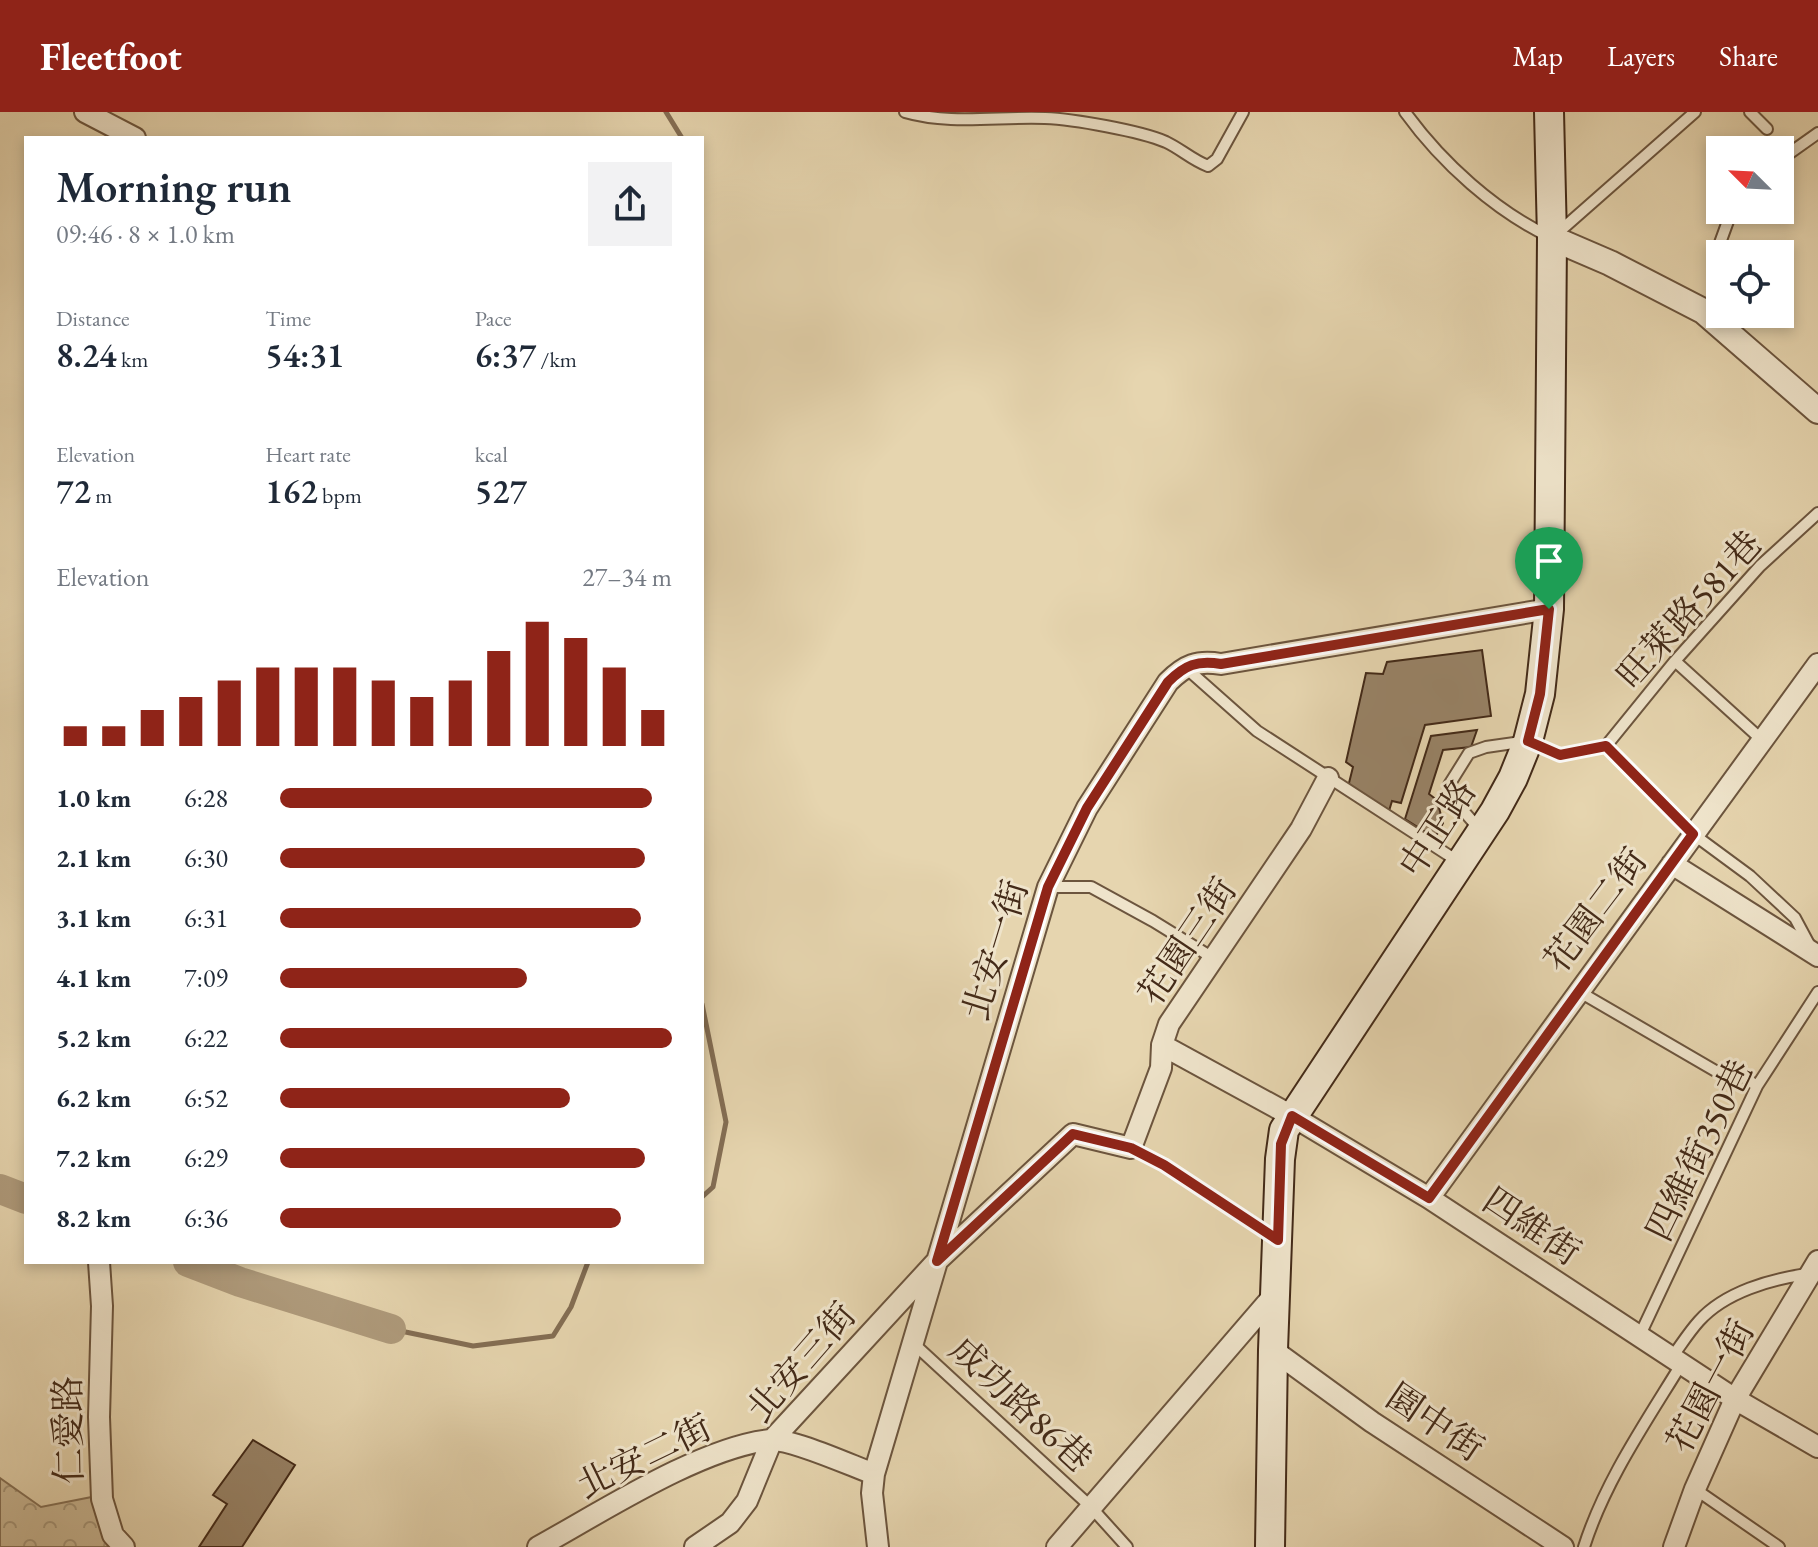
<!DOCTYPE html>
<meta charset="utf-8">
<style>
:root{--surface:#fff;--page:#f2f2f3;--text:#1f2937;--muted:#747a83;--accent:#8f2418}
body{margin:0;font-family:"EB Garamond","Noto Serif TC",serif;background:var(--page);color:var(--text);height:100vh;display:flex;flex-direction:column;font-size:30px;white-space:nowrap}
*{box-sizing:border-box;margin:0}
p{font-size:26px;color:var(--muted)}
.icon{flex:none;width:44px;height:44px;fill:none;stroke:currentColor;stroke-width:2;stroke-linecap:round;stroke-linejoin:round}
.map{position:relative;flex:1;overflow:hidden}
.details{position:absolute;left:24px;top:24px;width:680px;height:1128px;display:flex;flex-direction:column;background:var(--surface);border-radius:0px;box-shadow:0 4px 12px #0003}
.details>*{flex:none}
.needle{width:52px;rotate:294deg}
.controls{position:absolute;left:1706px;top:24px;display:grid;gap:16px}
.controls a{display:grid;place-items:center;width:88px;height:88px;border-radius:0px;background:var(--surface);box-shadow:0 4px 12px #0003;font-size:40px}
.pin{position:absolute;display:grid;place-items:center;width:68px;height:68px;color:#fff;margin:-82px -34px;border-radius:50% 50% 50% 0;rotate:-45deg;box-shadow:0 0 8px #0007}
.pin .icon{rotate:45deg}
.round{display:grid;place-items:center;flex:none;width:84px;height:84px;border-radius:0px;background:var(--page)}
.head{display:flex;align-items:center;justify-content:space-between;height:136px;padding:0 32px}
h1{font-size:44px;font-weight:600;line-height:60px}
.stats{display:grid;grid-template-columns:repeat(3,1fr);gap:12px;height:136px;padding:8px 32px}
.stats div{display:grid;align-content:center}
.stats b{font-size:34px;font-weight:600}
.stats small{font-size:22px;font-weight:400}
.stats p{font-size:22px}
.chart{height:224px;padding:16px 32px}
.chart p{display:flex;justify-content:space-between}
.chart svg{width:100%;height:144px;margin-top:8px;stroke:var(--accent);stroke-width:6}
ul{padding:0 32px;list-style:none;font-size:26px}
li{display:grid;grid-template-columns:128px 96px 1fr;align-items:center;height:60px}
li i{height:20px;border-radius:10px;background:var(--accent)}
header{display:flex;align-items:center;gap:48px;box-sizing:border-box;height:112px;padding:0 40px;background:var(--accent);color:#fff}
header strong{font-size:38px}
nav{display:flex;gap:44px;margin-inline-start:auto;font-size:28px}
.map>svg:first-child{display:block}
</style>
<header>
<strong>Fleetfoot</strong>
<nav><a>Map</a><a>Layers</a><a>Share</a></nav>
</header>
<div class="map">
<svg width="1818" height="1435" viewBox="0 0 1818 1435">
<defs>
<pattern id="park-crowns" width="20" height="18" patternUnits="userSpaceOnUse" patternTransform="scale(2)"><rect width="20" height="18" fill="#cab895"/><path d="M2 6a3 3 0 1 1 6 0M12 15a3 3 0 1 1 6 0" fill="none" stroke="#a69679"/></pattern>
</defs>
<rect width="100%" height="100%" fill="#e6d5af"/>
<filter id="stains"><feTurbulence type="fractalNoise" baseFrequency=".0025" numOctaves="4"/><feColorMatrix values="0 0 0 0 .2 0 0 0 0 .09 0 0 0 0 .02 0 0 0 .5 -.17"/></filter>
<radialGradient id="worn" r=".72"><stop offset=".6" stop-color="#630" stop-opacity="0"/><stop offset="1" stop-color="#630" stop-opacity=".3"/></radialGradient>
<!-- park -->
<path fill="url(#park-crowns)" stroke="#867156" stroke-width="2" d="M0 1366 41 1395 97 1384 119 1435H0Z"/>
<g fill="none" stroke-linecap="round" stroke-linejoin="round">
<!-- stream -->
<path stroke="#846e54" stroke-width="5" d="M666 0 682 26
M702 892 726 1010 713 1075 702 1085
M391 1217 473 1234 553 1224 571 1195 588 1150"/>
<!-- river -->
<path stroke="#af9b7c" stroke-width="30" d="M0 1077 26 1087
M188 1150 240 1170 391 1217"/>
</g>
<!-- building -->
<path fill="#988367" stroke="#432a18" stroke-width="2" d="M1482 538 1491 604 1425 613 1401 691 1392 689 1389 699 1348 675 1353 655 1346 650 1366 561 1383 562 1387 550Z
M1477 618 1471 635 1443 638 1429 682 1437 688 1443 711 1435 726 1405 707 1431 624Z
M253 1328 295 1353 242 1435H199L227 1392 213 1383Z"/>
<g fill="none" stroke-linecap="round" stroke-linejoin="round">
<defs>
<path id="service" d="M905 0C949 13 1000 4 1045 6 1073 7 1141 19 1166 30 1181 37 1192 48 1208 54L1217 47 1243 0
M1405 0C1442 51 1495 99 1552 126L1695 0
M1750 0 1767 17
M1780 48 1818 21
M1720 131 1732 98
M1675 549 1762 628
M1186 556 1257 619 1459 750
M1606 634 1675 549 1760 454 1818 401
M1481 719 1453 687 1449 673 1469 641 1486 635 1528 629 1560 643 1606 634 1693 722 1750 764 1795 806 1810 834
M1048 775H1091L1153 809 1213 846
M1578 879 1719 961 1734 959 1757 974
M1131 1036 1164 1053 1273 1124
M1639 1225 1757 974 1818 880
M914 1232 1090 1394 1127 1435
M1672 1245C1681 1233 1689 1220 1699 1209 1725 1180 1771 1167 1808 1162
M1695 1377 1779 1435
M1584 1435C1605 1369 1646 1310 1682 1251"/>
<path id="minor" d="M85 0 135 26
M1672 752 1818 844
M1162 933 1292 1004 1429 1086 1735 1287 1818 1335
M1429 1086 1818 552
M99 1150 102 1194 99 1305 102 1387 113 1423 124 1435
M1273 1238 1372 1310 1563 1435
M538 1435C600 1401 701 1335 770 1328 791 1326 852 1354 874 1362
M695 1435 730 1411 747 1389 772 1328 937 1149 1073 1022 1131 1036 1161 956 1162 933 1169 912 1301 717 1328 666
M878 1435 872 1381 874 1362 1048 775 1087 696 1168 570C1185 553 1197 548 1221 552L1549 497
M1057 1435 1275 1182
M1674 1435 1695 1377 1735 1287 1818 1149"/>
<path id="tertiary" d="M1552 126 1610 151 1703 199 1818 299"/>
<path id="secondary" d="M1270 1435 1273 1238 1280 1047 1284 1018 1495 699 1513 666 1528 629 1540 582 1549 497 1552 126 1549 0"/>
</defs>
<!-- service casing -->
<use href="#service" stroke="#6c553e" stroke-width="14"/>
<!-- minor casing -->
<use href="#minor" stroke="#6c553e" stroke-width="24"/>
<!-- tertiary casing -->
<use href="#tertiary" stroke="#6c553e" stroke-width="28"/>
<!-- secondary casing -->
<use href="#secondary" stroke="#432a18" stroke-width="32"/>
<!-- service -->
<use href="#service" stroke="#efe4cb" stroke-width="10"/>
<!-- minor -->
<use href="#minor" stroke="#efe4cb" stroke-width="20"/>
<!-- tertiary -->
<use href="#tertiary" stroke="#efe4cb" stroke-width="24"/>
<!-- secondary -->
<use href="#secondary" stroke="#efe4cb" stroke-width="28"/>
</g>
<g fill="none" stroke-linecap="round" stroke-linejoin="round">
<defs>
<path id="route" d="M1549 497 1540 582 1528 629 1560 643 1606 634 1693 722 1429 1086 1292 1004 1281 1032 1278 1128 1164 1053 1131 1036 1073 1022 937 1149 1048 775 1087 696 1168 570C1185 553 1197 548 1221 552Z"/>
</defs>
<!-- route casing -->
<use href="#route" stroke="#fff" stroke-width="16"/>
<!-- route -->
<use href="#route" stroke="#8f2418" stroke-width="10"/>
</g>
<g text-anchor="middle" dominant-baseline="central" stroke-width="6" stroke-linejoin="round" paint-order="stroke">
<!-- street labels -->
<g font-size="36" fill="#432a18" stroke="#efe4cb">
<text transform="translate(1689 497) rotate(-48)">旺萊路581巷</text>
<text transform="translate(1437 716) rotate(-57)">中正路</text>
<text transform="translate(1595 798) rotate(-53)">花園二街</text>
<text transform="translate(1187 829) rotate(-56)">花園三街</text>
<text transform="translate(995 838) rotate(-73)">北安一街</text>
<text transform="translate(1699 1038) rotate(-64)">四維街350巷</text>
<text transform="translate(1532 1114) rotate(34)">四維街</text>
<text transform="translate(801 1250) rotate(-49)">北安三街</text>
<text transform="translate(1710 1274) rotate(-62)">花園一街</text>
<text transform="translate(1021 1292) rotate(43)">成功路86巷</text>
<text transform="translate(1435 1310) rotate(34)">園中街</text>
<text transform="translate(68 1318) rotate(-91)">仁愛路</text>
<text transform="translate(644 1344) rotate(-26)">北安二街</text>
</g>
</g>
<rect width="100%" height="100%" filter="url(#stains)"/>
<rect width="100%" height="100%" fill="url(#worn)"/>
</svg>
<div class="controls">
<a><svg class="needle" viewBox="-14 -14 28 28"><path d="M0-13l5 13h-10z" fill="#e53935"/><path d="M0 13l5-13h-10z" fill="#747a83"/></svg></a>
<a><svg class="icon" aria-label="locate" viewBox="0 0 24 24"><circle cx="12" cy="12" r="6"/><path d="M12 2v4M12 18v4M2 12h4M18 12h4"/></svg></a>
</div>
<div class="pin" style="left:1549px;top:497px;background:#1e9e55"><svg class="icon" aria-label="arrive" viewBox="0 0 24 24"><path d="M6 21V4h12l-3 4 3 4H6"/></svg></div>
<section class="details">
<div class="head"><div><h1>Morning run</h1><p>09:46 · 8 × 1.0 km</p></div><a class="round"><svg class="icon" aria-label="share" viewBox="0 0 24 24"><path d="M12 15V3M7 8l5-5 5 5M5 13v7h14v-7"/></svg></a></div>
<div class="stats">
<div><p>Distance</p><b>8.24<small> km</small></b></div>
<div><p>Time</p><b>54:31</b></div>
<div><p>Pace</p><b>6:37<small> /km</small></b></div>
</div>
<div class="stats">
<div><p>Elevation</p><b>72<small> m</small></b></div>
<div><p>Heart rate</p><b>162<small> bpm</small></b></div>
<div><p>kcal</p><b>527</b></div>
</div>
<div class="chart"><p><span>Elevation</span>27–34 m</p>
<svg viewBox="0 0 160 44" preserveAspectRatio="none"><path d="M5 44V38M15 44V38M25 44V33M35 44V29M45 44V24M55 44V20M65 44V20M75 44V20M85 44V24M95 44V29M105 44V24M115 44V15M125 44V6M135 44V11M145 44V20M155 44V33"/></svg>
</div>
<ul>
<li><b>1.0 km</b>6:28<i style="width:95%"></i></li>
<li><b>2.1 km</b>6:30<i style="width:93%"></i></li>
<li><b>3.1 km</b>6:31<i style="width:92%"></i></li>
<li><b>4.1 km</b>7:09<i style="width:63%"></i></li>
<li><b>5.2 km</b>6:22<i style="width:100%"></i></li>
<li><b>6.2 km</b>6:52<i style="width:74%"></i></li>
<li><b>7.2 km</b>6:29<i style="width:93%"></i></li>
<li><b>8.2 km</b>6:36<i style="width:87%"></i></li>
</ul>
</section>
</div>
